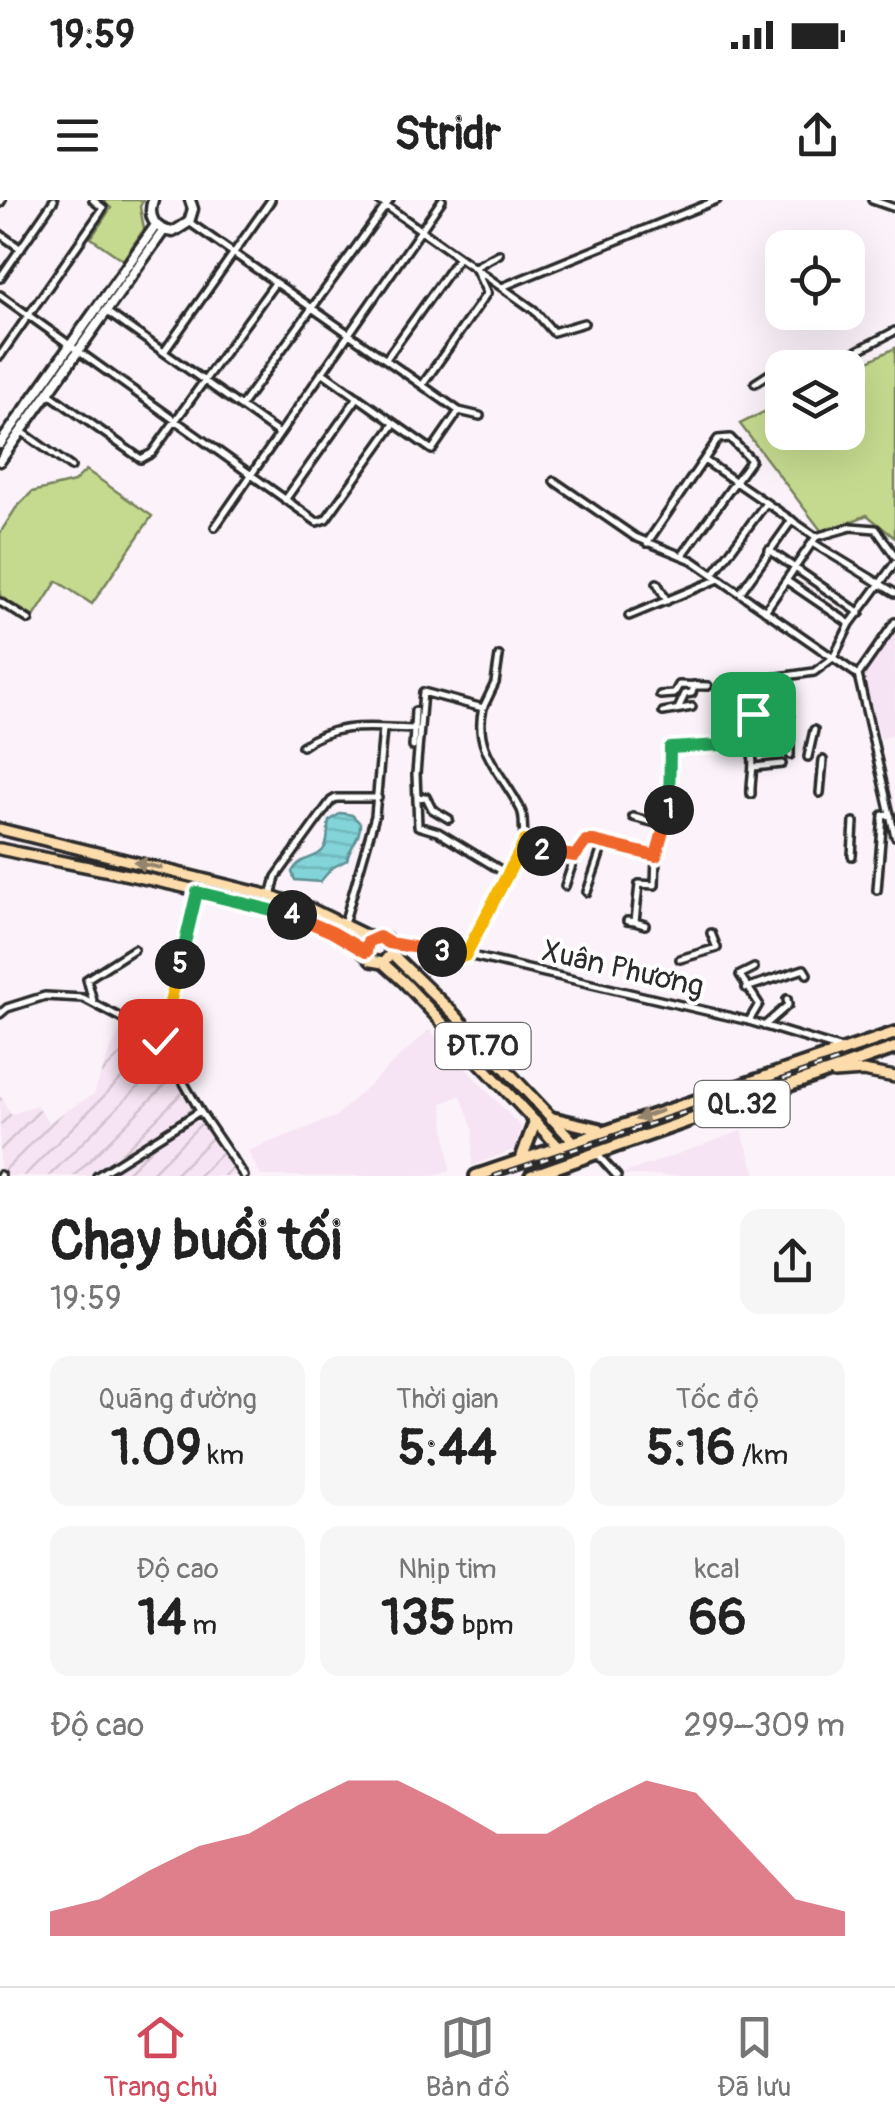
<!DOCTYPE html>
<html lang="vi">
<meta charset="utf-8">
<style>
:root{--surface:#fff;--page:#f6f6f6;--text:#222;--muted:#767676;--line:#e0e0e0;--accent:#d1495b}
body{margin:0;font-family:Pangolin,sans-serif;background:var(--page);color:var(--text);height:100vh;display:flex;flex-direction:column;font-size:38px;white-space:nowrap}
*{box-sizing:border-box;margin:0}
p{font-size:32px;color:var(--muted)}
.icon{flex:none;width:55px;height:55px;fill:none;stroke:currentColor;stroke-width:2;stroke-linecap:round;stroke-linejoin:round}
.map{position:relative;height:976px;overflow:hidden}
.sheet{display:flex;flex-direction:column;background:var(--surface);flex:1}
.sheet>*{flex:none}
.fabs{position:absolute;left:765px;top:30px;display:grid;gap:20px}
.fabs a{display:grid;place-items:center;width:100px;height:100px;border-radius:20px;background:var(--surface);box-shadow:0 10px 40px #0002;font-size:50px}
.pin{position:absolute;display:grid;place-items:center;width:85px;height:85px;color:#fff;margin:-42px;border-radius:20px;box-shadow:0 5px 15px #0006}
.km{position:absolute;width:50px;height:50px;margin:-25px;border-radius:50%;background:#222;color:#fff;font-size:28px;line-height:50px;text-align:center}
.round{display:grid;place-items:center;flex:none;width:105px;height:105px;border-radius:20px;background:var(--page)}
.overview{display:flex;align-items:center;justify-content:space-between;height:170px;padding:0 50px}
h1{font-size:55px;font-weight:700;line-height:75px}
.stats{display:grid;grid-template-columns:repeat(3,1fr);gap:15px;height:170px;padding:10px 50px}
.stats div{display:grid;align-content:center;border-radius:20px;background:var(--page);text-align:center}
.stats b{font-size:50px;font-weight:700}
.stats small{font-size:28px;font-weight:400}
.stats p{font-size:28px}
.chart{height:280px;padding:20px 50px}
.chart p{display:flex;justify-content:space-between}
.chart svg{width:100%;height:180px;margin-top:10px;fill:var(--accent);opacity:.7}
.status{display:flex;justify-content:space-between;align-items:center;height:70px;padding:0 50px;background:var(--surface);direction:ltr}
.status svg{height:28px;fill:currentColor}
header{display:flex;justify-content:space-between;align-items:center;height:130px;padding:0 50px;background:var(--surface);font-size:45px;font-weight:700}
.dock{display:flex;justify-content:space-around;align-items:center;height:140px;border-top:2px solid var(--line);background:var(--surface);font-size:28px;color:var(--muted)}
.dock a{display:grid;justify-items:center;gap:5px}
.dock .active{color:var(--accent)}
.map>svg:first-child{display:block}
</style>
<div class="status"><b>19:59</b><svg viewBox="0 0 49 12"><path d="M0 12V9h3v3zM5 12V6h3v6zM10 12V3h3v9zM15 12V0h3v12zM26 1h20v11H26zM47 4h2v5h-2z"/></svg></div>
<header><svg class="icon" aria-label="menu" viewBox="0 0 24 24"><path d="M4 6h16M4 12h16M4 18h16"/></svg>Stridr<svg class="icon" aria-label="share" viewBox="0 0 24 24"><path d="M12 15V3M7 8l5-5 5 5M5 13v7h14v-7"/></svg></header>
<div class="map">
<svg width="895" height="976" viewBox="0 0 895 976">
<defs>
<pattern id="industrial-furrows" width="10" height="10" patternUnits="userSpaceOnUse" patternTransform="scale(2.5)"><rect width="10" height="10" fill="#f6e3f3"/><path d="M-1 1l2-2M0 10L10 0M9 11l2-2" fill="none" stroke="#d3c3d0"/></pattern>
<pattern id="water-rules" width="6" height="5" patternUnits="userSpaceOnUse" patternTransform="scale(2.5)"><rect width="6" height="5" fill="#82d4d9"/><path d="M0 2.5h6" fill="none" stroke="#70b6ba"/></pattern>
</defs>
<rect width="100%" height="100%" fill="#fbf2fa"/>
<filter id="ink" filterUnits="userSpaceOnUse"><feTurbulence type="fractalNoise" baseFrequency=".01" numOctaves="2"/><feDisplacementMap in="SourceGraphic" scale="20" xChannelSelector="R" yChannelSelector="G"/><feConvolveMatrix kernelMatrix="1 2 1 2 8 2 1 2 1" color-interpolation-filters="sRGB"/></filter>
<g filter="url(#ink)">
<!-- built -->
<path fill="#f6e3f3" d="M895 432V534L881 539 864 482 869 467Z
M429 830 521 927 515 949 472 966 473 929 461 895 442 903 450 971 434 976H261L248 951 335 917Z
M741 931 757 976 620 975Z"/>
<!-- industrial -->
<path fill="url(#industrial-furrows)" d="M125 824 148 837 164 851 189 897 242 976H0V895L11 915 36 905 49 922 94 894 110 850Z"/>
<!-- green -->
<path fill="#c6da8f" stroke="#78825d" stroke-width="2.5" d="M102 0H143L140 7 144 29 123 60 91 38 111 8Z
M895 148V338L867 315 823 333 740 224 782 203V232H848V171Z
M86 270 152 316 92 404 57 381 34 417 0 396V333L16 308 32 292 74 282Z"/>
<!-- water -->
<path fill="url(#water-rules)" stroke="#5f9093" stroke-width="2.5" d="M341 613 352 615 360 623C361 639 350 645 347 660L332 668 320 682 295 680 292 672C302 654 317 661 325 647 329 639 327 629 329 621Z"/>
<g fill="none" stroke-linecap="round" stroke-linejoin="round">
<defs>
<path id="minor" d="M378 0 534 110 553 132 584 123
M872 0 895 8
M0 3 2 0
M189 22 459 211 480 216
M0 34 21 49
M475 67 499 54
M0 78 54 0
M502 87 717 0
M0 95 317 322 326 319 394 224
M107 112 278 233
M164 152 271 0
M0 156 100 13 103 8 93 0
M386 159 459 57
M824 168 895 131
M322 172 432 250 459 211
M755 183 769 174H782
M423 184 487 93 476 70
M48 193 141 259 152 253 275 83
M241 206 390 0
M21 231 71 267
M704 260 816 337
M554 281 635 337 692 360 858 475
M285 300 358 197
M215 327 442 0
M647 343 718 239 730 238 751 260 682 356
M813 343 895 393
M769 350 860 413
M714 373 766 303
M787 381 850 424
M657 383 667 401
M740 393 792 320
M0 402 29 420
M765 411 816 337 851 327 876 329 895 356
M629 416 719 379
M858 475 895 636
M858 475 895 422
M746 486 753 513 725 522 720 493 758 480 814 472 833 458 850 424 895 363
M660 495 674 494 679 485 708 486
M483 508 495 483 499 456
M678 509 685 494 692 493 694 485
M663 512 692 507
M736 519 738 544
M302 546C336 521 374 528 415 529
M413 547 415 511
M790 555V518
M808 557 814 530
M754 567 782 564
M820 593 823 560
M417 598 426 597 432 609 449 619
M633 617 667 626
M525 641 544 652 575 656 587 641H594L656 655
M852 656 854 622
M507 674 438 632 418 626 416 574 423 492 483 508C472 550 504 575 521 610 525 619 522 631 525 641
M565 686 575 656
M877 690 883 615 891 616
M587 692 604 642
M271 696 276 677 331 601 336 598H378
M627 721 635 722 639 684 655 685 656 655 670 606 671 548 747 543C758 559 750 576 751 594
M635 722 645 725
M344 724 375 616 383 529
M389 743 472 756 749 821 838 848
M465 755 525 641
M680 759 717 748 711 733
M746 788 804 769 807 774
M93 801 87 779 134 749
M0 814 7 808 45 796 83 798 144 830 160 841 200 911 244 976
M749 821 759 804 740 775 754 768
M764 826 788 805 787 799
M160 841 197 692
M597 954 617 976
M0 975 1 976
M97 976 200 911"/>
<path id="secondary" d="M153 0C147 17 155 30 173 32L189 22 193 9 190 0
M0 244 156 25
M0 261 164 30"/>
<path id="primary" d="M0 629 271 696 311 709 373 739 387 740 391 753 383 763
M0 649C78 667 328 704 371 761L383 763 404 782 558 946
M391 753 455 815 573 941
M834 873 863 871 895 877"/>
<path id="trunk" d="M551 918 599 929
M521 960 535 922
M476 976 895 833
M531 976 895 848"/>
</defs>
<!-- minor casing -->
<use href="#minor" stroke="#2b2b2b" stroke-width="12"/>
<!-- secondary casing -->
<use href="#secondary" stroke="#2b2b2b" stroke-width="15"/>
<!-- primary casing -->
<use href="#primary" stroke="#2b2b2b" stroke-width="16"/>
<!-- trunk casing -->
<use href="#trunk" stroke="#2b2b2b" stroke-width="18"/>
<!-- minor -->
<use href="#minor" stroke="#fff" stroke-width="5"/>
<!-- secondary -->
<use href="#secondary" stroke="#fff" stroke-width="8"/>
<!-- primary -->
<use href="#primary" stroke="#fddcac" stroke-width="9"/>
<!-- trunk -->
<use href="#trunk" stroke="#fddcac" stroke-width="10"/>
<defs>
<path id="rail" d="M495 976 840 860"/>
</defs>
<!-- rail casing -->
<use href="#rail" stroke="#2b2b2b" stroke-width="6"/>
<!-- rail -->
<use href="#rail" stroke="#fff" stroke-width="2.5" stroke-dasharray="8" stroke-linecap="butt"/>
</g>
<!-- one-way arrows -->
<defs><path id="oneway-solid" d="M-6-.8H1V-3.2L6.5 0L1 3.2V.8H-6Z" transform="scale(2.5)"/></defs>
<g fill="#94846c">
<use href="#oneway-solid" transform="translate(148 665) rotate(-167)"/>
<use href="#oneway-solid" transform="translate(649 915) rotate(161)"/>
</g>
</g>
<g fill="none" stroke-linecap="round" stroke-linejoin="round" filter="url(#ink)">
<defs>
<path id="split-1" d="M669 610 670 548 738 544 736 519 753 514"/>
<path id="split-2" d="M542 651 575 656 586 641H594L656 656 669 610"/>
<path id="split-3" d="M442 752 465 756 525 641 542 651"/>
<path id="split-4" d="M292 715 332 732 366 752 368 742 379 737 389 743 442 752"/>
<path id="split-5" d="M180 764 197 692 292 715"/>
<path id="split-6" d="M160 841 180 764"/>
</defs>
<!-- split-1 casing -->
<use href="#split-1" stroke="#fff" stroke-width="20"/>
<!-- split-2 casing -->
<use href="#split-2" stroke="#fff" stroke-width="20"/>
<!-- split-3 casing -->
<use href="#split-3" stroke="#fff" stroke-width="20"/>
<!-- split-4 casing -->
<use href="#split-4" stroke="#fff" stroke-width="20"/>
<!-- split-5 casing -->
<use href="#split-5" stroke="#fff" stroke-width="20"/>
<!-- split-6 casing -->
<use href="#split-6" stroke="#fff" stroke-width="20"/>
<!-- split-1 -->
<use href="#split-1" stroke="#22a559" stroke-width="12"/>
<!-- split-2 -->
<use href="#split-2" stroke="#f0652b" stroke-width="12"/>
<!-- split-3 -->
<use href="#split-3" stroke="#f5b400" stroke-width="12"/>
<!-- split-4 -->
<use href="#split-4" stroke="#f0652b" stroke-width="12"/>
<!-- split-5 -->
<use href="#split-5" stroke="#22a559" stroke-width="12"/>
<!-- split-6 -->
<use href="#split-6" stroke="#f5b400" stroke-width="12"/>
</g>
<g text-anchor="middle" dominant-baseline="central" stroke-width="8" stroke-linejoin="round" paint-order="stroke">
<!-- shield labels -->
<g fill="#fff" stroke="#6b6b6b" stroke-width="2.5">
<rect x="435.5" y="823" width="95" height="46" rx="8"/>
<rect x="694.5" y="881" width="95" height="46" rx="8"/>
</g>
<g font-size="28" font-weight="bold" fill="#2b2b2b">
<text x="483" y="846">ĐT.70</text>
<text x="742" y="904">QL.32</text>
</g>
<!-- street labels -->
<g font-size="30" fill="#2b2b2b" stroke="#fff">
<text transform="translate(623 769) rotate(13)">Xuân Phương</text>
</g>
</g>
</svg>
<div class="fabs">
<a><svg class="icon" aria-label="locate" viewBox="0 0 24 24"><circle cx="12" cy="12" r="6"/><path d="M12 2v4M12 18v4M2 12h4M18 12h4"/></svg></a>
<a><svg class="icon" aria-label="layers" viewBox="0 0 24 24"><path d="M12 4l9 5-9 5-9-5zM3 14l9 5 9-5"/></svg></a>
</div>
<div class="pin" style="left:753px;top:514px;background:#1e9e55"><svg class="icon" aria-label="arrive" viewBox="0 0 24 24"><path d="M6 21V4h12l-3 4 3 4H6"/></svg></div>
<div class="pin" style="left:160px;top:841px;background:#d93025"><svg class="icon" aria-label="check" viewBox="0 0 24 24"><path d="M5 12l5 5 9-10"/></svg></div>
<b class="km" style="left:669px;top:610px">1</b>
<b class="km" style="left:542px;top:651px">2</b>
<b class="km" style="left:442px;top:752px">3</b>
<b class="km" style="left:292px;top:715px">4</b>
<b class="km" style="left:180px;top:764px">5</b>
</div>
<section class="sheet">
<div class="overview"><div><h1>Chạy buổi tối</h1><p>19:59</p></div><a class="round"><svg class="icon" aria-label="share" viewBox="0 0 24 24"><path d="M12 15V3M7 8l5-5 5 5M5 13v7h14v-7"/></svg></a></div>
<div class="stats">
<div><p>Quãng đường</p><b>1.09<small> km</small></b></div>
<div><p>Thời gian</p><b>5:44</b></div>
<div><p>Tốc độ</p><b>5:16<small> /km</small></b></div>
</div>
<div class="stats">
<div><p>Độ cao</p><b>14<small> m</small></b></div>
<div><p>Nhịp tim</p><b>135<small> bpm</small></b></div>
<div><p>kcal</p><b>66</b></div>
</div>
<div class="chart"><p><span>Độ cao</span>299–309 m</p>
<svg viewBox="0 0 160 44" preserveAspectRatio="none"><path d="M0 44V38L10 35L20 28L30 22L40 19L50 12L60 6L70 6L80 12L90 19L100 19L110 12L120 6L130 9L140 22L150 35L160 38V44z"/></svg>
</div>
</section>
<nav class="dock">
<a class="active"><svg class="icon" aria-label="home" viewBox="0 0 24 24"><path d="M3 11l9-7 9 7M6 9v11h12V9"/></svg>Trang chủ</a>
<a><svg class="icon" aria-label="map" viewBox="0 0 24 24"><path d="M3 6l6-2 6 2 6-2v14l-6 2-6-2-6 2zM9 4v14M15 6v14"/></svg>Bản đồ</a>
<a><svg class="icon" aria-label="saved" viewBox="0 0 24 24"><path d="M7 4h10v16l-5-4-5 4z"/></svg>Đã lưu</a>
</nav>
